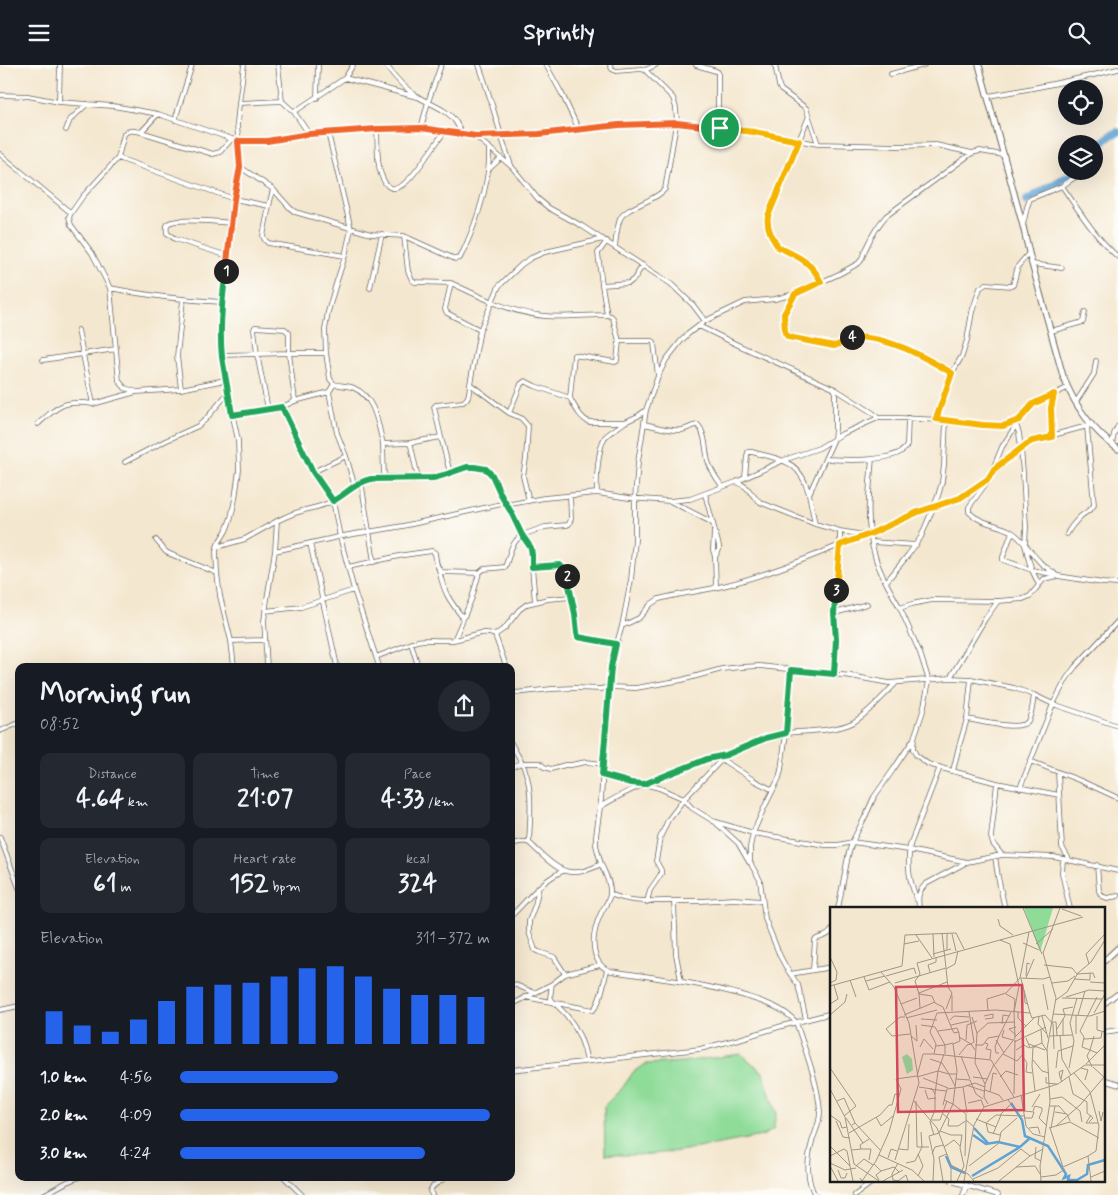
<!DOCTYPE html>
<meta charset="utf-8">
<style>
:root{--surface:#171b24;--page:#242831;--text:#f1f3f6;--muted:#9ea1a6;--accent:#2563eb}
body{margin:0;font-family:Mynerve,sans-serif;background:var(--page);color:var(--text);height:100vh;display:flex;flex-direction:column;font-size:19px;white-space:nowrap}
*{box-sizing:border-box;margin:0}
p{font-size:16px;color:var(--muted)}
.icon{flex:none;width:28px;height:28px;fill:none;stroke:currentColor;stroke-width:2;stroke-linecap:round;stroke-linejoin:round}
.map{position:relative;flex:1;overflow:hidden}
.panel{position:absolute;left:15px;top:598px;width:500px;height:518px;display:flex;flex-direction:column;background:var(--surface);border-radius:10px;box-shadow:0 5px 20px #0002}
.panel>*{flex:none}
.buttons{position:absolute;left:1058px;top:15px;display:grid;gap:10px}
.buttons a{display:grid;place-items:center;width:45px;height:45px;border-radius:50%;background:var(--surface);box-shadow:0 5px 20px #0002;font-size:25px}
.pin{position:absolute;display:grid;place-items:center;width:42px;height:42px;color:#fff;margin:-21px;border:2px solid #fff;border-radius:50%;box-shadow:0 1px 5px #0007}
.km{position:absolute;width:25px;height:25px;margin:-12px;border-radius:50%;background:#222;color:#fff;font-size:14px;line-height:25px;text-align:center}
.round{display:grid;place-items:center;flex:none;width:52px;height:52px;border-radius:26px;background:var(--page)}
.summary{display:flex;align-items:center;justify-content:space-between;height:85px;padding:0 25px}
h1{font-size:28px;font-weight:800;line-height:38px}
.figures{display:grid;grid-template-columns:repeat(3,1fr);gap:8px;height:85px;padding:5px 25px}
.figures div{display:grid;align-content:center;border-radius:10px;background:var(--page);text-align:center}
.figures b{font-size:25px;font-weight:800}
.figures small{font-size:14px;font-weight:400}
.figures p{font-size:14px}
.chart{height:140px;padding:10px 25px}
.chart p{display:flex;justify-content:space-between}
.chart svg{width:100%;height:90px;margin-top:5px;stroke:var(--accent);stroke-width:6}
ul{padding:0 25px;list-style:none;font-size:16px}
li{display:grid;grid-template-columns:80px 60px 1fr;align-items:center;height:38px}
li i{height:12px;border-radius:6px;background:var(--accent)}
header{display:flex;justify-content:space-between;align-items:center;height:65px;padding:0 25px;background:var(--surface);font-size:22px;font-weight:800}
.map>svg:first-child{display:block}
</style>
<header><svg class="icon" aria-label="menu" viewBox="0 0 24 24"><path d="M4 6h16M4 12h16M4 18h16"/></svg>Sprintly<svg class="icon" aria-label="search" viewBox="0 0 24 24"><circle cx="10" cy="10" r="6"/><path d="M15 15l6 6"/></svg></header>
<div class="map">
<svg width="1118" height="1130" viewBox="0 0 1118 1130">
<rect width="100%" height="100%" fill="#fdfcf7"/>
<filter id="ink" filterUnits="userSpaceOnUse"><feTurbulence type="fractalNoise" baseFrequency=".02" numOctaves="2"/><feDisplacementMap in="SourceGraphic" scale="10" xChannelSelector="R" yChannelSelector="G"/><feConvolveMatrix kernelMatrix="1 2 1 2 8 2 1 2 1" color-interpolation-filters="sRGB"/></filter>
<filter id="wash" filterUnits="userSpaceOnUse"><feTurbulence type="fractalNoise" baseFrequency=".0096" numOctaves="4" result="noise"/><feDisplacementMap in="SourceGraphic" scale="20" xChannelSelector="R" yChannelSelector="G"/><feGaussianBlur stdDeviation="1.12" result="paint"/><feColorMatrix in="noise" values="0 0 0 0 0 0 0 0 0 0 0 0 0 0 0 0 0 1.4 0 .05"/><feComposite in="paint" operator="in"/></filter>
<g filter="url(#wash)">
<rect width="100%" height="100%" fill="#f4e7cf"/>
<!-- green -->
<path fill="#8fdc99" stroke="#567c5a" d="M741 989 763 1007 776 1049 773 1065 762 1071C711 1080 656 1094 605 1089L604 1041 623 1022 634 1006 646 999 682 997Z"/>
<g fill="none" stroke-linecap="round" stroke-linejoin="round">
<!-- river -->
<path stroke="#5fa2d4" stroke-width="8" d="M1094 89C1100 78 1107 71 1118 67
M1026 136 1061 115 1081 106"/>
</g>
</g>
<g filter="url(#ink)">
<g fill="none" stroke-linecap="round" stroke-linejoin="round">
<defs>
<path id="street" d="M278 0 282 36
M386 0C395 13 406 25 420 33 430 39 448 45 455 56 458 60 460 65 462 70
M479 0C491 33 499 67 511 100
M546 0 562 29 579 65
M610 0 612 4 616 6 641 4 645 5 656 0
M696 0 716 6 718 7V55L720 63
M775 0 779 21 781 25 806 43 818 79
M891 9 924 0
M345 13 417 32
M0 30 28 31 59 37 113 41 136 45 158 49 238 76H267L309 69 377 64 421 63 475 71 512 102 538 134 549 143 582 161 671 219 693 240 705 256
M988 31C1031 24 1075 15 1118 4
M317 33 318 0
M59 37 60 0
M239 38 282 36 294 47 345 13 353 0
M294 47 309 69
M809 51 768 151C766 161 772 173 778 182 797 191 811 196 821 217
M175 55 192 0
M421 63 428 37 441 0
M377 64C378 78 376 101 383 114 395 141 419 102 427 91 433 83 439 74 445 66
M66 65 70 55 87 39
M141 67 158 49
M328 68 351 164 345 191 335 222 328 247 325 265 326 288 330 314 334 319C340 321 347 320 354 323 375 332 378 359 383 379L409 378 411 381 418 413 439 412 467 402H481L490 407 504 435 506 438 511 439 544 433 597 428 629 433 669 436 690 434 736 417 784 395 819 383 842 369 878 353H900L941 355 961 358 1000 362 1008 360 1019 355 1033 339 1067 323
M475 71 539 69 619 60 677 58 754 67 818 79 898 81 936 80 972 88
M0 89 71 148 69 152 71 160 92 188 110 223 119 316 125 323 137 327 181 324 225 315
M118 93 234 134 269 141
M1094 99 1098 96
M240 102 273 124 290 143 295 147 371 169 404 171 408 206 412 215 415 217 451 218 445 244 447 248 480 265 470 319 509 348 521 353 528 361 526 394 523 411 529 436
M488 105 501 93
M1062 121 1084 106
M273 124 269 141 263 171 265 175 268 178 345 191
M71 148 83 131 118 93 124 69C129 64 135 66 141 67L213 89 220 87 232 74
M1023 160 1027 142 1030 134 1062 121C1079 146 1095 172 1118 192
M404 171 455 194 460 193C473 166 484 136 488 106 489 98 489 90 489 82
M607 176 598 188 602 220 629 218 634 214 643 200
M615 181C616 173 617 162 620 154 625 142 656 136 665 124L675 65 677 58 676 43 673 33 645 5
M228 191 175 174 167 168C167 165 165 160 169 158 178 153 221 157 232 158
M1032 199 1062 203
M451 218C481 232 511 248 545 251 565 253 586 250 607 250L602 220
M110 223C148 231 184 235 222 237
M370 223 382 169
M795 229 784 249 785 269 788 272 834 281 840 280C842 277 845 274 849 273 872 263 931 296 952 308
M607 250 611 251 613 253 619 276
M699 261 738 280 835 324 873 348 878 353
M78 265 93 339 136 327
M480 265 499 221 522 199 531 193 545 187 603 174
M1051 266 1083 257 1085 247
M222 290 289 288H326
M43 295 116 284
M334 319 329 327 337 368 346 391 355 422
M181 324 177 291 183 235
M570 333C575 342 580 353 589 357H625L638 351 646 345
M1076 337 1094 309 1096 296
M282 342 313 407 346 391
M268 344 257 289 254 264 255 262 285 264 289 268V288L295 336
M509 348 521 319 525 316 535 321 570 333 574 290 615 297 617 296 619 276H653L654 278 658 311
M232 350 282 342 295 336 329 327
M936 354 952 308 962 291 967 275 972 247 980 223 986 219 1011 221 1013 220 1018 201 1029 188
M38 359C59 340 64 335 93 339
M644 359C655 361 672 367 682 365 688 364 692 360 698 360 706 369 705 384 708 396 711 406 716 413 722 421
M1052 371 1051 343 1054 329
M441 372 450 408
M409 378 441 372 434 342 436 340 463 337C470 333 469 326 470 319
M383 379 384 413
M1112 379 1114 369 1118 361
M826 394C842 395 900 398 907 380L908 353
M872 394C869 426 865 459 875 491 880 510 891 526 900 543L912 539 932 535 998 536 1023 534 1030 531 1044 514 1058 511 1103 518 1118 519
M125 397 165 376 198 361 205 355 228 328
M994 404 1021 384 1019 368 1016 360
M745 412 747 391 748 387H752C782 395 800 395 809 429
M361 416 374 497
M736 417C752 422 749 431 762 438L815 459 840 466 864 470
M987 417 969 442V447C980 459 999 459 1012 467 1023 474 1030 487 1039 496 1043 501 1049 504 1054 508
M597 428C596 415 598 383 605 372 610 367 619 362 625 357
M705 429 719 481V485L715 492
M570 430 571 454 569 459 567 460 545 462 522 470C532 483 532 485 532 502L560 500 566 506 575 549 577 568 579 572 616 579
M670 436 713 458
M277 456C285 452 293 448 302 446 311 443 320 442 328 438 340 433 349 424 361 417 375 409 402 413 418 413
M815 459 809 429 834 374 835 364V324
M714 466 713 485 715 492 716 523
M1012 467 1003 492V495L1032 505 1039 520
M1067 469C1070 462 1075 457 1081 451 1086 447 1091 445 1094 440L1087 362
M156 475 166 487 170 489 217 508
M872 477 916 480
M310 478 337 601
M217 482 245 474 277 456 275 486C293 482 311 478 329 474 353 468 378 466 403 461L506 438 522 470C509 480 511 488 505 502L484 504 479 508 442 507C436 503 436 495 435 488L432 486 404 490 348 502 340 472 333 436 313 407
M348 502 354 525 376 592
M532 502 535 537
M439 505C444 528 449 535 463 553
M1056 510 1032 505 1029 496 1025 480 1026 462 1023 408 1021 384 1031 376 1091 360
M886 517 908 490 921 472 938 431 942 417 944 400 946 355
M900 543 920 588 929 616 923 646 914 673 913 684 916 690 928 699 945 704 997 718 1059 730
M265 546 301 542 354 525
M835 548 867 539
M622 561 639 553 651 539 659 534C681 528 705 526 727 520 766 510 803 495 840 480V466
M495 570 505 563 519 545 527 539 548 534 571 532
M454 575 472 533 479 508
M231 576 265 575
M411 578 418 601
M234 601 231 576 220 531 217 508 216 486 218 479 226 466 231 453 235 434 239 405 238 375 225 315 222 290V237L234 134 240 102 237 59 239 38 244 0
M267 601 264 556 267 534 275 486
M379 601 376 592 417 576C429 574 441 576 453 575 467 574 481 563 495 570L506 601
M833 609 836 574 835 540 840 480 870 469 918 447 954 435 965 430 976 423 985 417 990 411 1002 382 1018 357
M950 613 985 554 998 536
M896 618C883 631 868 649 852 658 836 666 804 666 786 668L781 705 779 713 765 741 753 768 825 780H838L852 777 909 785 967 797
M511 627 515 628 552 624 575 623 601 624 609 622 636 623 682 615 722 604 741 602 760 601 851 611 889 618 950 613 971 614 1014 623 1034 630 1053 639 1067 613 1075 602 1118 556
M967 654C979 656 1021 667 1028 656 1032 649 1033 638 1034 630
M0 666 19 658
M511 678 522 698 511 702
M721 694 755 716 773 725
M1030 696 1081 716 1118 733
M953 706 959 681 967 654 971 614
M1058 707 1062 782 1070 796
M602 710 631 718 644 719 659 723 684 734 692 743 713 756 753 768 750 782V796L752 801 760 815 765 854 780 891 787 904 798 920 806 954
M997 718 991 772 993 779 1002 790
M1020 723 1053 639 1118 661
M600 742C624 727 649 717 675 706 691 700 707 693 724 690
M715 757 738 778 749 797
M0 772 19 823
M529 778C530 752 534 722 522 698H540L544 702 551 704 565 700H571L586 697 603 699
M511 779C516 778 522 776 527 777 531 778 535 784 539 787 560 808 573 814 601 799 605 808 611 819 610 828 610 834 605 841 602 846 595 860 590 879 597 894 600 901 604 904 611 906 656 913 701 918 745 931 764 937 782 942 796 957 805 986 818 1016 820 1047 820 1058 815 1067 812 1077 807 1094 806 1115 815 1130
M995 791 998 812 1005 844
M1063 794 1062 808 1070 844
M601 799 596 780V771L601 735 605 670 612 594 622 561 631 515 635 475V433L638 397 646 345 658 311 666 295 681 276 688 269 705 256 745 237 775 234 795 229 839 209 859 198C863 194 863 188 866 183 871 172 878 160 886 151L972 88 980 86 1003 90
M1097 800 1099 826 1102 831 1107 833 1118 831
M539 822 535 840 529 856V867L535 885 539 887 554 892 565 909
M610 829C631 838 652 836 674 836L676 889 681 916
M917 835C909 815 907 802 910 780L940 702
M674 836H701L734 834 762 836
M647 837 650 825 661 809V805L656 796 660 773 668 755 684 734 726 690 766 673 786 668 791 605
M838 844 848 791 852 777 865 752 874 732 893 705 913 675
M919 844C918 832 917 828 926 819L967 797 1002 790 1054 792 1118 806
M511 851C529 834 539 817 563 806
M813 905 815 875C821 870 826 874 832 865
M790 909 832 902
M511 918 535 928
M552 919 550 933C556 940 562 945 567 951 578 964 584 980 587 996
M525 932 593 945C601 938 604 916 607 905
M1104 939 1117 929
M511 940 552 919 565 909 600 900
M0 945 19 941
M1104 967 1118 965
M511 1005 700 984 739 974 782 961 832 948
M283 1111 302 1130
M952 1116 998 1130
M43 1130 67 1117 82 1111
M432 1130 430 1126C434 1116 442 1119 445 1111
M855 1130 874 1116
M963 1130 967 1120"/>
<path id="secondary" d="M979 0 1023 161 1030 192 1063 311C1074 340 1093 366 1118 384
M1104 896 1118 883
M1104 1015 1118 1019"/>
</defs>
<!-- street casing -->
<use href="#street" stroke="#68635b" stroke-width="5.5"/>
<!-- secondary casing -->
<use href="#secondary" stroke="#68635b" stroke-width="7"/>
<!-- street -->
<use href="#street" stroke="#fff" stroke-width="4"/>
<!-- secondary -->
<use href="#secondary" stroke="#fff" stroke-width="5"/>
</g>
</g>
<g fill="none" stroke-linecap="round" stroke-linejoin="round" filter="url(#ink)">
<defs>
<path id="split-1" d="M226 206 234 134 240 102 238 76H267L309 69 377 64 421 63 476 71 539 69 619 60 677 58 720 63"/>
<path id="split-2" d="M226 206C222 234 219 264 222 292 225 311 229 330 232 350L282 342 313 407 333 436C346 429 356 417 371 414L433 413 444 410 467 402H474L486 404 492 410 502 432 511 447 522 470 531 483 532 490V502L560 500 566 506 567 511"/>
<path id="split-3" d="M567 511 575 549 577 568 578 572 616 579 611 602 602 710 631 718 644 719 707 694 726 690 766 673 786 668 791 605 834 609 836 574 834 548 836 525"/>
<path id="split-4" d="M836 525 840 480 870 469 918 447 960 433 985 416 988 414 994 404 1027 379 1032 376 1052 372 1051 343 1054 329 1033 339 1019 355 1003 361 983 360 936 354 952 308C922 291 888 271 852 272"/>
<path id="split-5" d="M720 63 754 67 799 76 768 151C766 161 772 173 778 182 797 191 812 197 821 217L795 229 784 249 785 268 788 272 834 281C842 280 844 273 852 272"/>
</defs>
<!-- split-1 casing -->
<use href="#split-1" stroke="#fff" stroke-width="10"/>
<!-- split-2 casing -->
<use href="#split-2" stroke="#fff" stroke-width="10"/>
<!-- split-3 casing -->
<use href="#split-3" stroke="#fff" stroke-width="10"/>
<!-- split-4 casing -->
<use href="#split-4" stroke="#fff" stroke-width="10"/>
<!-- split-5 casing -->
<use href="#split-5" stroke="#fff" stroke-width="10"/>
<!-- split-1 -->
<use href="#split-1" stroke="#f0652b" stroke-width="6"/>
<!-- split-2 -->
<use href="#split-2" stroke="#22a559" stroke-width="6"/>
<!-- split-3 -->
<use href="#split-3" stroke="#22a559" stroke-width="6"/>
<!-- split-4 -->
<use href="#split-4" stroke="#f5b400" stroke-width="6"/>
<!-- split-5 -->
<use href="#split-5" stroke="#f5b400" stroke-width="6"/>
</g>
<!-- overview -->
<g transform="translate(830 842)">
<rect width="275" height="275" fill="#f4e7cf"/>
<path d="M194 1H223L210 45ZM77 147 82 152 83 163 77 167 72 150Z" fill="#8fdc99"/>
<path fill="none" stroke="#5fa2d4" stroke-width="2.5" d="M181 196 192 213 195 229 218 239 236 267 234 271 239 269 238 273H247L257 267 258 258 275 253M144 221 158 236M143 228 156 237 168 235 190 240 199 232M116 249 121 260 135 266M142 269 190 240"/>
<path fill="none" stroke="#9e9687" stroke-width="1" d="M193 1 212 47M232 2 251 9M168 12 170 19 183 28M112 26 116 61M117 26V43M103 27 104 50M122 27 126 44M86 28 102 51M193 36 209 43M74 37 89 34M206 37 223 22M103 47 121 42M0 50 7 65 6 73 0 76M259 57 256 47 275 27M214 58 242 61 247 67 263 66 265 71M51 65 64 80 79 116 89 176 65 253M100 65 98 58 106 55V50M56 69 84 61 86 67M196 69 197 56 200 57M34 70 39 83 60 75M190 71 199 25M196 71 204 52M191 72 200 106M244 72 260 73V66M20 73 26 90M36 74 55 69M260 75 275 76M65 76 116 61M222 76 238 74 245 69M213 77 218 103M0 79 72 59 75 28 126 26 134 42M194 83 195 96 198 97M176 87 185 92 184 104M236 90 259 83 275 84M232 91 272 92M226 93 237 85 248 66 261 55 275 33M0 97 8 92 4 78M71 97 87 91M90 101 89 86 117 75M116 102 122 86 118 80 116 62 125 57 128 44M122 104V88M158 104 157 92 176 86 190 71 213 72 220 70M188 105V111L196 119M264 106 275 87M223 107 260 109 275 104M0 108 15 95 17 87M74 108 105 95M246 108V127M248 108 255 84M154 109 163 107V111L155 112M209 109 208 117 216 126M212 109 218 131M267 109V123L275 125M75 110H70L56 122 62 129 80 127M142 110 147 126M76 111 107 103M91 112 107 113M233 112V128M120 113 124 109 139 110M222 115H226L227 129M172 117 173 108 179 109M91 118 105 120 115 138 123 136M121 118 139 114M227 122 235 109 233 102 243 100M174 123 172 130 183 133M211 123 212 136 217 144M108 124 122 122 124 126 129 125M186 128 179 122 186 120M230 128 232 152 241 168M81 129 87 134 86 118M169 129 165 140 166 146H169M220 129 242 128M264 129 260 143 267 146M129 130 141 137 144 135 139 105M185 130 205 110M196 131 200 141 212 136M254 132 271 131 272 125M136 133 137 118 147 114M166 133 174 146M184 135 216 120M155 136 158 137 156 142 161 143 160 152M199 137 215 143M145 138H153L158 131 169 129 181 105M106 139 115 138V147M90 140 94 132 103 142M252 140 254 130 250 124 267 90M252 140 260 143 257 149 262 160M186 143 194 138 199 141M104 147 161 153 184 190M173 147 187 154 194 146M129 148 137 138 141 137 145 143M131 149 140 172M193 150 197 156 196 165 202 166M100 152 112 156 119 167H126M203 153 212 164 219 166M165 157 185 131 184 105 189 79 180 37 170 33M256 157 275 138M263 160 275 171M0 161 26 199 14 209M226 161 228 144 243 139M239 161 244 134 240 116 247 91M251 161 258 163 255 173M244 166 260 185 269 219 266 244 258 249M87 170 108 164 114 147M143 170 158 172M170 170 176 164 188 168M216 170V176L227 177M239 170 243 187 257 195V206L263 211 259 215M93 171 118 181M126 172 140 173 146 187 153 192M231 172 233 163 229 165 230 170 232 175M155 177 164 157M136 178 154 184M89 180 102 182 105 187V203L100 215 104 228M0 182 15 210 24 257 49 274M100 182 116 184M95 183 98 192 106 191M155 183 169 188 173 193M205 184 202 159 203 140H206M160 185 163 166 167 167M105 187 108 164 119 167 125 179M184 187 185 133M191 188 196 219 203 227 215 230M220 192 232 190 236 193 250 204 252 215M7 194 14 191 25 216M84 194 107 221 121 258 138 267 144 274M86 194 87 240H99M138 196 151 193 154 200M158 197 154 190 155 177 145 156 147 126 158 116 185 115M113 198 117 182 133 180M220 199H229L236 207M202 200 210 187M194 204 204 205 202 211H195M203 204 205 199 212 201V204M212 204 209 211 216 218M269 204 271 214 273 205M225 205 237 207 240 214M112 206 119 212 118 219H128L137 213M137 206 133 180 145 176 155 180M0 208 10 215 12 221 17 220M170 208 181 197 178 193M261 208 256 216H268M46 210 51 219 63 209M16 211 33 236M146 212 166 220M102 213H110L117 194M6 214 13 230 20 231M156 215 158 225 170 228M157 215 166 208 195 209M22 218 25 216 51 244M226 219 250 198 275 169M144 220 136 213V207L123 197 127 164 123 137 130 134 129 126 127 121 122 122 113 100 105 96 102 89 89 87 85 74 90 67 87 56 253 10M199 221 208 220 210 227M219 221 240 215 269 231M220 221 233 260 258 249 261 274M221 221 225 199M110 224 121 228H132M91 225 92 240M19 226 50 208 59 198H62L65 187 69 188M163 227 171 208M0 239 20 259M114 240 124 233 130 239M206 240 205 251 211 254M31 242H41L39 253M69 242 78 243 79 217M22 243 31 242 30 238 39 232M102 247 105 240 113 238M49 248 82 263 94 274M0 249 14 242 17 244 23 274M135 249 136 214M58 251 61 242 67 244M0 256 15 263 26 261M68 256 62 267 63 273 69 274M76 256 85 254 92 240M44 257 51 264 46 268 49 273M121 258V274M0 259 8 274M26 259 34 252 43 258M139 259 169 236 171 225 187 211M186 260 205 259 210 267M8 263 11 271H15L17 266M51 264 64 260 69 265M88 269 93 259 88 247M211 270 226 268 235 262M261 270 275 264M30 271 32 274 46 254 59 225 71 182 66 172 87 169 93 147H104L106 137 100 125 107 106 166 103 200 106 202 111 215 108 223 117 224 142M143 272 168 261 191 242 200 249 213 242M53 274 73 263M68 274 76 268 78 274M103 274 104 252 99 229 109 226 123 197 114 193M113 274 109 250 117 247M127 274 134 259 130 241 132 228M134 274 144 218 154 200 228 177 255 158H275M169 274 200 249M211 274 210 259 220 195 217 142 226 91 213 46 230 1"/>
<path fill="#d1495b" fill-opacity="0.15" stroke="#d1495b" stroke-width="2.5" d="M192 78 194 203 68 205 66 80Z"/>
<rect width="275" height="275" fill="none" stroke="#1c1c1c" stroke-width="2.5"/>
</g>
</svg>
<div class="buttons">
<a><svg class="icon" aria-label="locate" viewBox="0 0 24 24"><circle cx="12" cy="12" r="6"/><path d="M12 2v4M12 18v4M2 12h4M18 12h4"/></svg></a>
<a><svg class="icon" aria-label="layers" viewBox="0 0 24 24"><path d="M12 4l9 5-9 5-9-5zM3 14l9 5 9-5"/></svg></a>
</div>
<div class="pin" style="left:720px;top:63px;background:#1e9e55"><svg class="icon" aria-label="arrive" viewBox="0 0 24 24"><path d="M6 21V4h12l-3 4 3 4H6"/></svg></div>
<b class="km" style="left:226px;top:206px">1</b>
<b class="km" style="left:567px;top:511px">2</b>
<b class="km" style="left:836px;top:525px">3</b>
<b class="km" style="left:852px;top:272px">4</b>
<section class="panel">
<div class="summary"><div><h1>Morning run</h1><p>08:52</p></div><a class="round"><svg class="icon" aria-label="share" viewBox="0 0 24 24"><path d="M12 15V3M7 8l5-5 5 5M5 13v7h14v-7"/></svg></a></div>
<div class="figures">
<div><p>Distance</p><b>4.64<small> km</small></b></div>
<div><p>Time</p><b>21:07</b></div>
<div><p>Pace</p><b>4:33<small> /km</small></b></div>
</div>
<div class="figures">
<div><p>Elevation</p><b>61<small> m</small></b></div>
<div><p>Heart rate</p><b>152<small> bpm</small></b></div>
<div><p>kcal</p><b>324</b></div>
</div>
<div class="chart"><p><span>Elevation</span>311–372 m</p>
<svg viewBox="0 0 160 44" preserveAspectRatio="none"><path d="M5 44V28M15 44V35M25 44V38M35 44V32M45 44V23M55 44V16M65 44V15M75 44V14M85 44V11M95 44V7M105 44V6M115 44V11M125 44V17M135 44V20M145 44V20M155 44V21"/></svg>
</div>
<ul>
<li><b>1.0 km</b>4:56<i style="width:51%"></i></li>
<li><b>2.0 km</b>4:09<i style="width:100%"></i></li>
<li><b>3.0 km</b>4:24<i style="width:79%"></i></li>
</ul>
</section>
</div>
